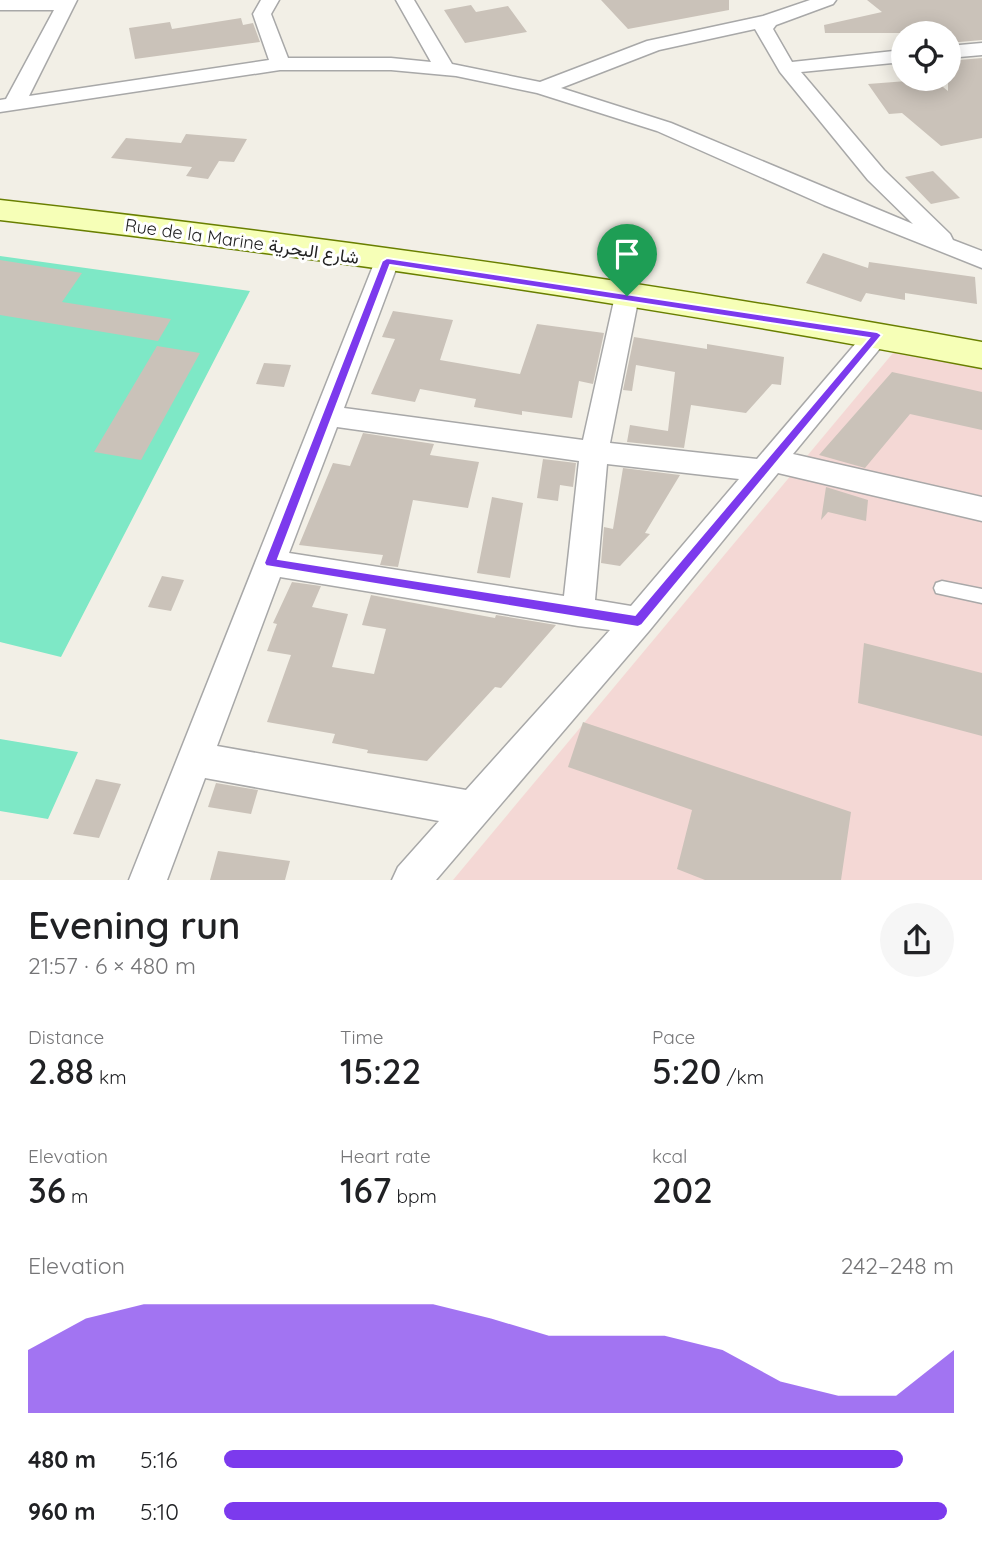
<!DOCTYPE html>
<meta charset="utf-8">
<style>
:root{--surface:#fff;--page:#f6f6f6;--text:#202124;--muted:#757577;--accent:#7c3aed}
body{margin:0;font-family:Quicksand,Vazirmatn,sans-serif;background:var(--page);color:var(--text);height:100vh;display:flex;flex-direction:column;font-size:26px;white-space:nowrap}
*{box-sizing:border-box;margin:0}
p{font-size:23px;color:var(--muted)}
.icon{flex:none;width:38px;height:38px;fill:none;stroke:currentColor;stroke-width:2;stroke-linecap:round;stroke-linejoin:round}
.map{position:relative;height:880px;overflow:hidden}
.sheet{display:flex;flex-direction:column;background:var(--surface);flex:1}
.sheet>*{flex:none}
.tools{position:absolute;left:891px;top:21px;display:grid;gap:14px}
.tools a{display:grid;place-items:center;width:70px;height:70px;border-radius:50%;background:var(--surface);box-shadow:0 4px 18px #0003;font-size:35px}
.pin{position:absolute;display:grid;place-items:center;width:60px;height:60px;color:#fff;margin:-72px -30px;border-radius:50% 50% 50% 0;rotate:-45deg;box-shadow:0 0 7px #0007}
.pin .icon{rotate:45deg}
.round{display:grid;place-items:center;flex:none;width:74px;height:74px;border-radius:37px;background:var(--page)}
.head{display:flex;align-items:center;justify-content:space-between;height:119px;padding:0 28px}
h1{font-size:38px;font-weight:600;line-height:52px}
.stats{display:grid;grid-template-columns:repeat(3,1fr);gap:10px;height:119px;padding:7px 28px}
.stats div{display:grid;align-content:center}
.stats b{font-size:35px;font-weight:600}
.stats small{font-size:19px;font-weight:400}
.stats p{font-size:19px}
.chart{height:196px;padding:14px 28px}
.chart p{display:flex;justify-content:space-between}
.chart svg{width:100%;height:126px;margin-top:7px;fill:var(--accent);opacity:.7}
ul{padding:0 28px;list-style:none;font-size:23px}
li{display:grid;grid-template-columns:112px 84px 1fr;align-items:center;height:52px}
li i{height:18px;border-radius:9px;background:var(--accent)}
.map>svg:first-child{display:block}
</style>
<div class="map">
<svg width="982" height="880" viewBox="0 0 982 880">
<rect width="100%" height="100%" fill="#f2efe6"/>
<!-- commercial -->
<path fill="#f4d8d5" d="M903 341 982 357V880H453Z"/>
<!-- pitch -->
<path fill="#7ee8c6" d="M0 256 250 291 61 657 0 642Z
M0 739 78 752 48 819 0 811Z"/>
<!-- building -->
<path fill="#cac2b9" d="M601 0H729V10L628 29Z
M867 0H982V40L948 43V33H825L824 25 882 12Z
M471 5 476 12 508 6 527 32 465 43 444 10Z
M241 18 243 25 253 23 260 42 135 59 129 28 170 22 172 29Z
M982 58V138L941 146 902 113 889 114 868 84 933 79 948 91V61Z
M186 134 247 139 234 162 219 161 208 179 186 176 192 167 111 158 126 138 181 143Z
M933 171 960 198 931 204 905 177Z
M823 253 868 268 869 262 975 277 977 304 905 293V300L866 293 861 302 806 283Z
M0 260 82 273 62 302 171 319 158 341 0 315Z
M393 311 453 320 440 360 520 374 537 324 604 333 593 384 579 381 572 418 522 411V415L474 407 476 399 420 389 415 402 371 394 395 339 382 337Z
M634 337 707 349V344L784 357 781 385 772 384 746 413 691 405 684 448 627 442 630 425 668 431 675 372 636 365 632 391 623 390Z
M157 346 200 353 141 460 94 452Z
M264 363 291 365 284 387 256 384Z
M892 372 982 392V430L910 414 865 468 819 455Z
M363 433 434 444 430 455 479 462 468 508 413 500 398 567 380 565 383 555 299 545 333 463 350 466Z
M543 459 576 463 573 487 560 485 558 501 537 498Z
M623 468 680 475 645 533 650 534 620 566 601 563 604 527 613 529Z
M826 487 868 500 866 521 828 512 821 520Z
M492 497 523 503 510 578 477 573Z
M162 576 184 580 171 611 148 607Z
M292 582 321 586 312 607 348 614 332 667 374 674 386 629 362 625 371 595 495 618 496 615 556 625 501 688 495 687 427 761 367 753 368 750 332 743 335 734 267 722 291 655 267 651 277 624 273 623Z
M864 643 982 673V736L858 703Z
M583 722 851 812 841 880H705L677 869 692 810 568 767Z
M96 779 121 784 99 838 73 834Z
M216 783 258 790 251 814 208 807Z
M218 851 290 861 285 880H210Z"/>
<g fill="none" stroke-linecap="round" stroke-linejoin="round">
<defs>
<path id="lane" d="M942 581 982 589V603L936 593 934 588 936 583Z"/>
<path id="street" d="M0 0H77L29 96 269 60 253 14 261 0H279L271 14 288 58H391L431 62 396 0H414L452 64 540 82 647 41 763 16 810 0H836L833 4 776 25 773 29 792 62 903 50V62L801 72 884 170 950 234 953 240 982 251V268L824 205 657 131 537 93 456 76 391 70H280L0 112V100L6 99 54 10H0ZM755 29 780 72 868 180 913 224 671 123 561 88 659 50Z
M982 43V55L948 58V46Z
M387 253 395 256 399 261 344 408 583 440 615 296 618 290 627 288 636 290 639 296 610 443 757 459 868 329 877 326 886 329 890 335 886 341 793 454 982 497V521L778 473 649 631 436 880H392L398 867 439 821 205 778 167 880H129L375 261 379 256ZM337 427 579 461 564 596 289 553ZM607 464 739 479 631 606 595 600ZM280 577 578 626 610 630 466 790 217 746Z"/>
<path id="secondary" d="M0 200C328 237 657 283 982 342V368C657 306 328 258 0 220Z"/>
</defs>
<!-- lane casing -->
<use href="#lane" stroke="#a8a8a8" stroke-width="3"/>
<!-- street casing -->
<use href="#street" stroke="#a8a8a8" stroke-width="3"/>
<!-- secondary casing -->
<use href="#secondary" stroke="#697f00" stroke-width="3"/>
<!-- lane -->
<use href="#lane" fill="#fff" fill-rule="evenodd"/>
<!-- street -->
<use href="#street" fill="#fff" fill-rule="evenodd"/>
<!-- secondary -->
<use href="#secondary" fill="#f6ffb7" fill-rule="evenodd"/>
</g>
<!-- route -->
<path fill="#7c3aed" stroke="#fff" stroke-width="2" fill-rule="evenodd" d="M387 258 877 332 882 335 642 625 638 627 266 566 264 563 382 261ZM390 265 869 338 635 615 278 559Z"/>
<g text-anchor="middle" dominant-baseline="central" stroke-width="6" stroke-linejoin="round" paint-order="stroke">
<!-- street labels -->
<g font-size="18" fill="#212121" stroke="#fff">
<text transform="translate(242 241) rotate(8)">Rue de la Marine شارع البحرية</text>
</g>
</g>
</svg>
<div class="tools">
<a><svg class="icon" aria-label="locate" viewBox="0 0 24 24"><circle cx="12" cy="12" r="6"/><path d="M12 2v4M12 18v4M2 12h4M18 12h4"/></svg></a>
</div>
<div class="pin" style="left:627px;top:296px;background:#1e9e55"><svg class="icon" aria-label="arrive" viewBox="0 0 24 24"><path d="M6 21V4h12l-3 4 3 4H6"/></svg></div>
</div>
<section class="sheet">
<div class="head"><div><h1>Evening run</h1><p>21:57 · 6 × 480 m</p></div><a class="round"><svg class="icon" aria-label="share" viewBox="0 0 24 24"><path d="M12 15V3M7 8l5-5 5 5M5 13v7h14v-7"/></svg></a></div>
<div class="stats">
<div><p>Distance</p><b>2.88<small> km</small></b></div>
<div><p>Time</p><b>15:22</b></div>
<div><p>Pace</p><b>5:20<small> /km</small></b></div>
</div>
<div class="stats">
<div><p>Elevation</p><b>36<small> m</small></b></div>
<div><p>Heart rate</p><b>167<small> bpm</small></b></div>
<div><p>kcal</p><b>202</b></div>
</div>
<div class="chart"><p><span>Elevation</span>242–248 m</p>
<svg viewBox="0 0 160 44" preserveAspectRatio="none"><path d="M0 44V22L10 11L20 6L30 6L40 6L50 6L60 6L70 6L80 11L90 17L100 17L110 17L120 22L130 33L140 38L150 38L160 22V44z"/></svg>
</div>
<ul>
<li><b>480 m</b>5:16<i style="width:93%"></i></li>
<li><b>960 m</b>5:10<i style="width:99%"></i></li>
</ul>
</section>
